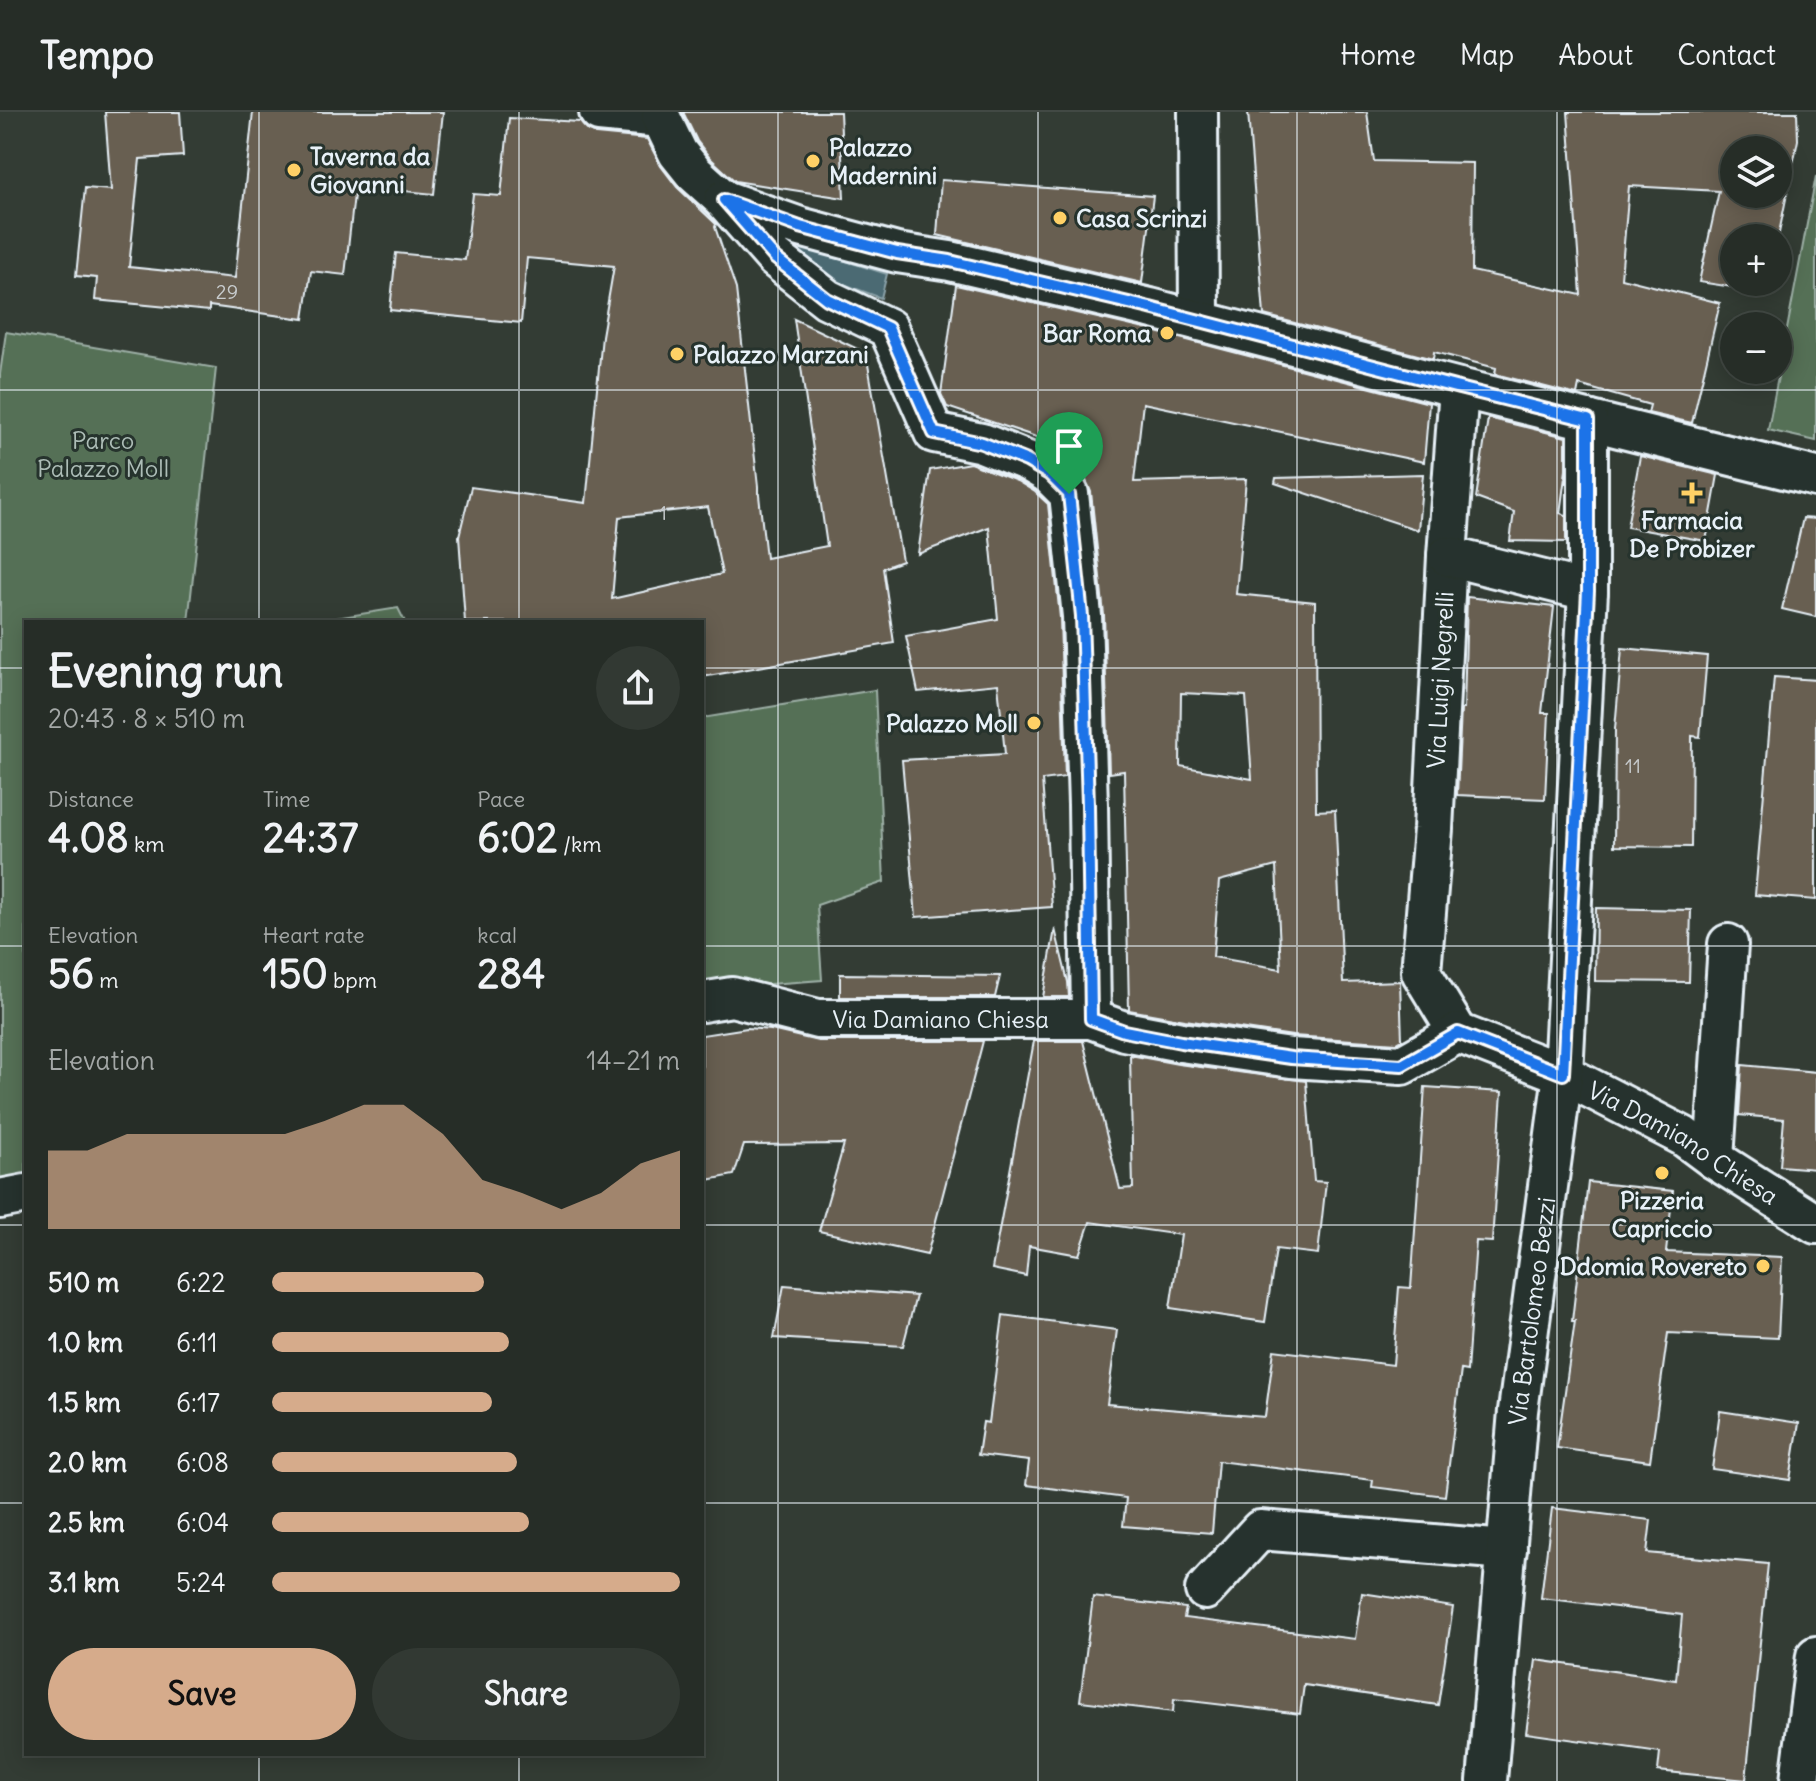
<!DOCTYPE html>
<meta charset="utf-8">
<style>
:root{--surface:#262d27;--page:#323933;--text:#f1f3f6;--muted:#a4a8a7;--line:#424944;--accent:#d6ab8b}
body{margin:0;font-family:Delius,sans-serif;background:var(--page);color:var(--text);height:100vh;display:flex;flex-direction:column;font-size:30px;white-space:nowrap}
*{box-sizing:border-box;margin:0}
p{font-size:26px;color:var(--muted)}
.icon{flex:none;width:44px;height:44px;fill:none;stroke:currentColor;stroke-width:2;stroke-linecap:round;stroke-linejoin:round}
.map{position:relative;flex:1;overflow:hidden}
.side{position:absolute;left:24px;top:508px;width:680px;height:1136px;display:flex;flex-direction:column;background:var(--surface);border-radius:0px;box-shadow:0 4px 20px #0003,0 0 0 2px var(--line)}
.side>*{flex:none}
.buttons{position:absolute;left:1720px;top:24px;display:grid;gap:16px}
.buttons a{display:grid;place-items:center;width:72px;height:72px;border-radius:50%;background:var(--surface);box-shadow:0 4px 20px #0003,0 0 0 2px var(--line);font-size:40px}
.pin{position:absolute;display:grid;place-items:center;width:68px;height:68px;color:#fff;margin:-82px -34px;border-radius:50% 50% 50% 0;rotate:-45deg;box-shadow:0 0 8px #0007}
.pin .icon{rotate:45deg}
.round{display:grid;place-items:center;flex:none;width:84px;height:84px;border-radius:42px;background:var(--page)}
.head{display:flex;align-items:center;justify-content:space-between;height:136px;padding:0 24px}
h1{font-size:44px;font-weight:800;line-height:60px}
.figures{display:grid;grid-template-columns:repeat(3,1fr);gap:12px;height:136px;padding:8px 24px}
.figures div{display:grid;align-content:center}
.figures b{font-size:40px;font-weight:800}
.figures small{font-size:22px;font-weight:400}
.figures p{font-size:22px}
.chart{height:224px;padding:16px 24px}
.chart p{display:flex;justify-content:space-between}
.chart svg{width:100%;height:144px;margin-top:8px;fill:var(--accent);opacity:.7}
.button{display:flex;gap:16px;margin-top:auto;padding:16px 24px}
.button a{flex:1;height:92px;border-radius:48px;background:var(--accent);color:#111;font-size:32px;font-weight:800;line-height:92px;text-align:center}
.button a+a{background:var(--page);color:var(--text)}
ul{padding:0 24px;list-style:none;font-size:26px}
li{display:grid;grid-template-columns:128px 96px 1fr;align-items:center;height:60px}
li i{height:20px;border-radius:10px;background:var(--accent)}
header{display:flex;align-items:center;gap:48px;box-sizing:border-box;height:112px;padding:0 40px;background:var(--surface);border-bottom:2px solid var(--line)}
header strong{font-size:38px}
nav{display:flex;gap:44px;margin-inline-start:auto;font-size:28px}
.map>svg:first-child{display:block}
</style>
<header>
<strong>Tempo</strong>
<nav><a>Home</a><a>Map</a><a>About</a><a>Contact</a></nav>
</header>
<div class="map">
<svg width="1816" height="1669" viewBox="0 0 1816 1669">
<rect width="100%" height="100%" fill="#333c34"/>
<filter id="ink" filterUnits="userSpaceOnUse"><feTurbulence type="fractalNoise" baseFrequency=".0125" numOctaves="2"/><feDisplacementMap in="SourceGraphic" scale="16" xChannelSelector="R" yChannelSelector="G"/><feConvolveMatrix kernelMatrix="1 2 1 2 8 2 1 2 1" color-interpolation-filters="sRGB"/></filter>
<g filter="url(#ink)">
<!-- green -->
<path fill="#557056" stroke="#9eb0a7" stroke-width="2" d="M1816 64V329L1768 318Z
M6 220 216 256 188 510H26V1070L0 1073V262Z
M398 496 405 510H311Z
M875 578 884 770 817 793 822 868 702 877V606Z"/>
<!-- water -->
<path fill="#4c6b73" stroke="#8aa1a8" stroke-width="2" d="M813 129 828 135 840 147 887 162 881 186 830 167 793 145 799 134Z"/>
<!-- building -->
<path fill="#675e51" stroke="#e8f1f8" stroke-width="2" fill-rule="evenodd" d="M105 0H180L183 44 140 47 129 155 235 166 253 0H443L434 82 355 74 345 163 311 159 304 207 209 194V199L95 188 97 166 76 164 85 76 111 78Z
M683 0H840L844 86 735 69 710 46 697 29Z
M1248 0H1367L1374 49 1473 51 1472 159 1581 183 1568 0H1797L1798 28 1778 126H1734V170H1768L1766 180 1699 170 1719 79 1629 74 1621 166 1720 191 1692 311 1648 301 1650 293 1579 273 1577 283 1495 262 1496 256 1434 240 1433 247 1264 203ZM1734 38H1778V82H1734Z
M509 6 580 10 587 18 596 22 647 27 661 54 677 75 716 112 715 115 736 177 766 446 827 434 794 207 866 241 902 449 883 456 894 531 702 565V510H465L459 424 471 375 586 391 602 224 614 154 527 146 521 211 390 198 396 141 465 148 473 82 501 84ZM708 395 722 462 612 487 619 405Z
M941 68 1153 84 1142 171 937 123Z
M956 173 1145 217 1429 291 1424 350 1143 291 1134 370 1246 367 1236 482 1315 490 1316 699 1335 698 1343 871 1400 869 1402 928 1397 931 1293 924 1185 908 1129 898 1124 659 1109 661 1104 503 1091 380 1085 366 1064 346 1049 336 1063 334 947 295 941 282ZM1181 581 1246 584 1252 667 1180 654ZM1276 754 1281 857 1213 845 1219 769Z
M1488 306 1566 325V358L1560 401 1566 403V430L1510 429 1514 400 1476 386Z
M1640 344 1718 363 1706 429 1627 415Z
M970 351 1017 369 1035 380 1048 392 1060 506 1065 665 1042 668 1052 795 916 805 902 648 1005 642 998 572 918 580 906 524 998 507 989 415 918 442 930 358Z
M1423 362 1418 418 1275 371 1276 366Z
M1803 406 1816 407V505L1782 497Z
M1467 485 1554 495 1542 601H1549L1545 687 1457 683 1461 597H1464Z
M1622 536 1707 544 1700 625 1692 624 1691 735 1614 734 1615 617Z
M1774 565 1816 568V788L1755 783Z
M1596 796 1691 798 1689 870 1595 869Z
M1055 817 1068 870 1069 885H1043Z
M840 862 1000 864 995 885H840Z
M747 916 771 918 818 929H983L927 1143 819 1119 844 1032 744 1033 734 1063 702 1069V923Z
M1034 929H1083L1120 1077 1133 1076 1130 943 1178 952 1306 969 1314 1069 1326 1070 1318 1142 1276 1137 1265 1210 1170 1196 1181 1123 1090 1110 1079 1143 1029 1134 1026 1164 992 1157Z
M1742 953 1816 960V1057L1780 1054 1784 1007 1739 1003Z
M1425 975 1502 980 1492 1130 1476 1129 1467 1259 1461 1258 1445 1384 1372 1375 1373 1368 1218 1349 1212 1421 1123 1414 1126 1386 1026 1373 1029 1349 978 1343 983 1310 989 1311 1003 1203 1117 1218 1107 1292 1265 1305 1274 1238 1393 1253 1399 1175 1411 1176Z
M1588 1070 1673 1079 1666 1140 1782 1145 1778 1226 1668 1221 1650 1349 1557 1336 1575 1209H1572Z
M784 1173 916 1184 903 1234 774 1226Z
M1720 1299 1799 1311 1790 1368 1712 1357Z
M1552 1396 1651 1408 1647 1441 1768 1452 1746 1668 1658 1659 1660 1640 1526 1621 1536 1548 1676 1568 1682 1503 1541 1486Z
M1362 1481 1453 1495 1438 1593 1304 1573 1300 1602 1174 1587 1173 1600 1080 1589 1093 1485 1186 1496 1184 1506 1355 1527Z"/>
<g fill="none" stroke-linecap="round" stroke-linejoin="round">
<defs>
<g id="minor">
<path d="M599 0 661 6"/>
<path d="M1198 0 1199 209"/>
<path d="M661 6 678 41 694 61 724 88 775 146 827 187 888 216 934 321 982 331 1027 349 1049 362 1069 382 1082 504 1088 693 1091 907"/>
<path d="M724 88 800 115 897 141 950 149 1150 196 1459 276 1816 365"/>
<path id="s1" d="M1459 276 1447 444 1433 717 1421 860 1458 921 1563 962 1683 1024 1714 1047 1816 1112"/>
<path d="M1447 444 1588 479"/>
<path id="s2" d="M702 890 732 885 818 907H1091L1124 919 1181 930 1291 946 1402 953 1458 921"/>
<path d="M1714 1047 1728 832"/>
<path d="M0 1087 26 1082"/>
<path d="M1205 1478 1260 1418 1507 1438"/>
<path id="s3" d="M1487 1669 1518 1299 1563 962 1588 479V308"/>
<path d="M1800 1669 1816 1544"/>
</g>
</defs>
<!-- minor casing -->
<use href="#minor" stroke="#e8f1f8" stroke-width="44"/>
<!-- minor -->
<use href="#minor" stroke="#26332d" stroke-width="38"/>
</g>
</g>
<g fill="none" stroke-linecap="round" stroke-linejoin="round" filter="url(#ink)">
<defs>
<path id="route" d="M724 88 800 115 897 141 950 149 1150 196 1459 276 1588 308V479L1563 962 1458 921 1402 953 1291 946 1181 930 1124 919 1091 907 1088 693 1082 504 1069 382 1049 362 1027 349 982 331 934 321 888 216 827 187 775 146Z"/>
</defs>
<!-- route casing -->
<use href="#route" stroke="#fff" stroke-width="16"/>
<!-- route -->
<use href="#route" stroke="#1a73e8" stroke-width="10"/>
</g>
<!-- grid -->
<path fill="none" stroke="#e8f1f8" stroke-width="2" stroke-opacity="0.55" d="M259 0V510M519 0V510M778 0V1669M1038 0V1669M1297 0V1669M1557 0V1669M0 278H1816M0 556H26M702 556H1816M0 834H26M702 834H1816M0 1113H26M702 1113H1816M0 1391H26M702 1391H1816M259 1642V1669M519 1642V1669"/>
<!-- markers -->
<g fill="#ffd166" stroke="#26332d" stroke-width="3">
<circle cx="813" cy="49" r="8"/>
<circle cx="294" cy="58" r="8"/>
<circle cx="1060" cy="106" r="8"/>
<circle cx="1167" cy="221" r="8"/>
<circle cx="677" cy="242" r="8"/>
<path d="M1688 369h8v8h8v8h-8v8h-8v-8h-8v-8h8z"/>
<circle cx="1034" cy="611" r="8"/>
<circle cx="1662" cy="1061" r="8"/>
<circle cx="1763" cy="1154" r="8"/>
</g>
<g text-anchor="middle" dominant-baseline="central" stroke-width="6" stroke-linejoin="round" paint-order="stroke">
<!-- number labels -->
<g font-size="20" fill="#c8ccce">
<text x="227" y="179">29</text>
<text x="663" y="400">1</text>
<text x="1633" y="653">11</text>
</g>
<!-- poi labels -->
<g font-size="24" font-weight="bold" fill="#e8f1f8" stroke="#26332d" text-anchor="start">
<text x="829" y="35">Palazzo<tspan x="829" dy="28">Madernini</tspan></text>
<text x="310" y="44">Taverna da<tspan x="310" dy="28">Giovanni</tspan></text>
<text x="1076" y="106">Casa Scrinzi</text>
<text x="1151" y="221" text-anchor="end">Bar Roma</text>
<text x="693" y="242">Palazzo Marzani</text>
<text x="1692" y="408" text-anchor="middle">Farmacia<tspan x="1692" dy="28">De Probizer</tspan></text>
<text x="1018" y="611" text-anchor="end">Palazzo Moll</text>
<text x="1662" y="1088" text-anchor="middle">Pizzeria<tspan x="1662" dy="28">Capriccio</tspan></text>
<text x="1747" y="1154" text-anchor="end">Ddomia Rovereto</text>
</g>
<!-- park labels -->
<g font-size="24" fill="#adbdb7" stroke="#26332d">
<text x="103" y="328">Parco<tspan x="103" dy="28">Palazzo Moll</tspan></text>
</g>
<!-- street labels -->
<g font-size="24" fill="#e8f1f8" stroke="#26332d">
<text transform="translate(1440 568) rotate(-87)">Via Luigi Negrelli</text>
<text stroke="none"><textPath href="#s2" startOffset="242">Via Damiano Chiesa</textPath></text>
<text stroke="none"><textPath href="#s1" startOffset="908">Via Damiano Chiesa</textPath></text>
<text stroke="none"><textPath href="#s3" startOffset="472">Via Bartolomeo Bezzi</textPath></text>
</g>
</g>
</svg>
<div class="buttons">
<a><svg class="icon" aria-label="layers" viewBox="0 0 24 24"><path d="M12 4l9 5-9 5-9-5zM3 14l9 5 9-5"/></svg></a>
<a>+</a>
<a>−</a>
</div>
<div class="pin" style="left:1069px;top:382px;background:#1e9e55"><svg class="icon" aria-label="arrive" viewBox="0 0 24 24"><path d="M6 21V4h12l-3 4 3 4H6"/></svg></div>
<section class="side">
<div class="head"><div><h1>Evening run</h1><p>20:43 · 8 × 510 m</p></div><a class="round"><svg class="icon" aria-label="share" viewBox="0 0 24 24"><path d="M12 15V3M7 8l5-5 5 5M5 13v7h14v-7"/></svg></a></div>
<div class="figures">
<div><p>Distance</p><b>4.08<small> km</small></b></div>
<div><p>Time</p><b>24:37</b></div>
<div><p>Pace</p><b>6:02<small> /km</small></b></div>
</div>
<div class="figures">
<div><p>Elevation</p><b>56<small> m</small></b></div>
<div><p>Heart rate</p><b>150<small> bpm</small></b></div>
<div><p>kcal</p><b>284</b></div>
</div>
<div class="chart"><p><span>Elevation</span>14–21 m</p>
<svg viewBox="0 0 160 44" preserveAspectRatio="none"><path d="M0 44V20L10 20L20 15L30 15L40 15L50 15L60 15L70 11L80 6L90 6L100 15L110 29L120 33L130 38L140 33L150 24L160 20V44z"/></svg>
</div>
<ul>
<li><b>510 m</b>6:22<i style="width:52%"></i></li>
<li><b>1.0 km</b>6:11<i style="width:58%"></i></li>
<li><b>1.5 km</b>6:17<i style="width:54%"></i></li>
<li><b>2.0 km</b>6:08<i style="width:60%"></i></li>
<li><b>2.5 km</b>6:04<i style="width:63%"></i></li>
<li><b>3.1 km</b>5:24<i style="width:100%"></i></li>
</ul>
<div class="button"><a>Save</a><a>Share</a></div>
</section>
</div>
